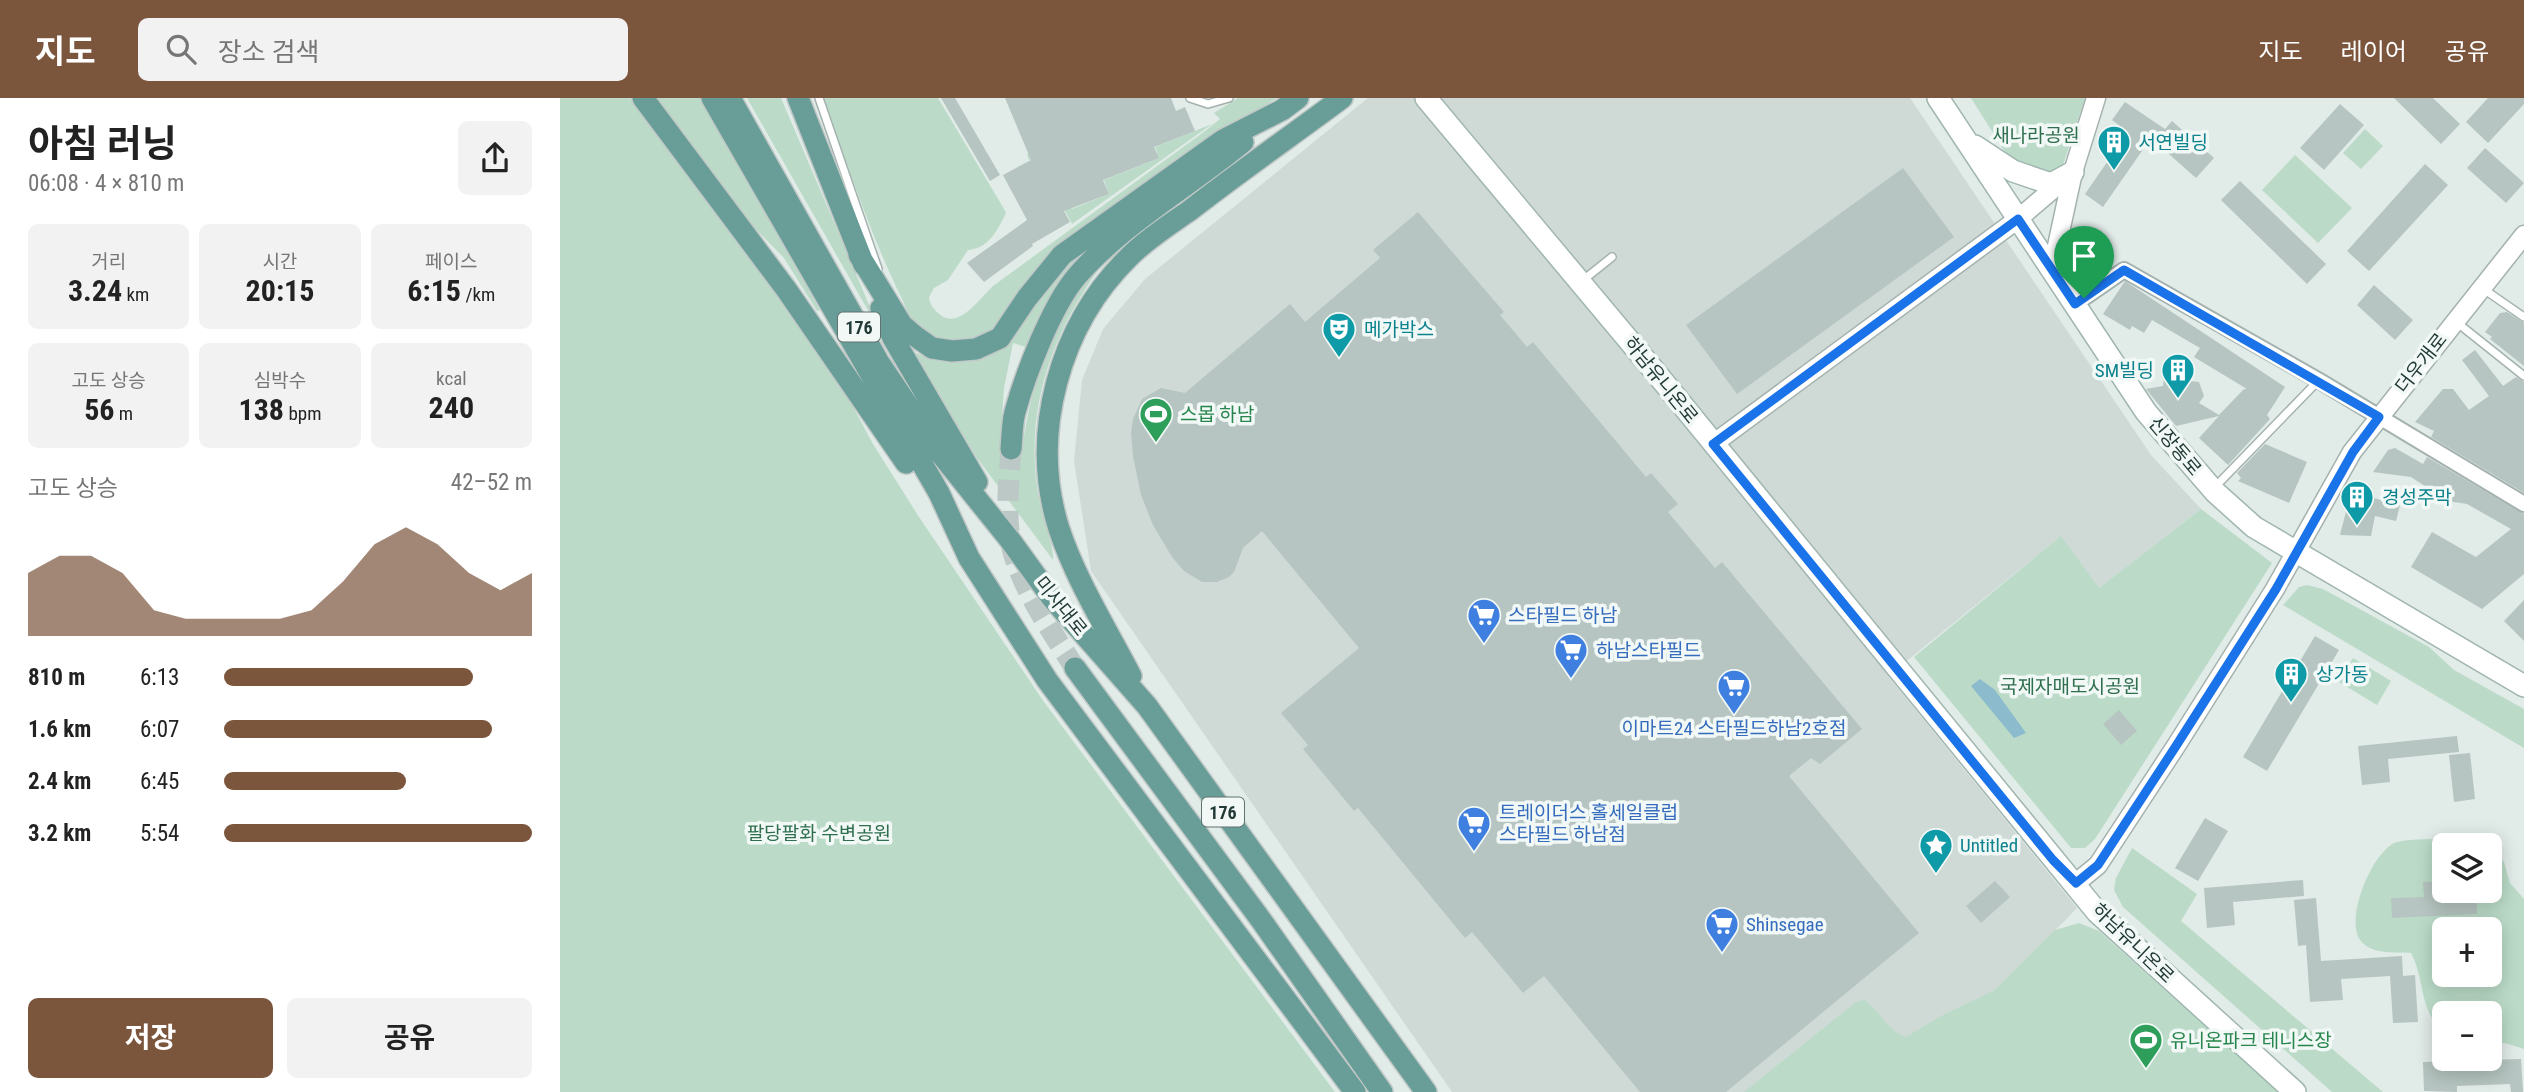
<!DOCTYPE html>
<html lang="ko">
<meta charset="utf-8">
<style>
:root{--surface:#fff;--page:#f2f2f2;--text:#222;--muted:#767676;--accent:#7c553d}
body{margin:0;font-family:"Roboto Condensed","Noto Sans KR",sans-serif;background:var(--page);color:var(--text);height:100vh;display:flex;flex-direction:column;font-size:26px;white-space:nowrap}
*{box-sizing:border-box;margin:0}
p{font-size:23px;color:var(--muted)}
.icon{flex:none;width:38px;height:38px;fill:none;stroke:currentColor;stroke-width:2;stroke-linecap:round;stroke-linejoin:round}
.map{position:relative;flex:1;overflow:hidden}
.side{display:flex;flex-direction:column;background:var(--surface);width:560px}
.side>*{flex:none}
.tools{position:absolute;left:1872px;top:735px;display:grid;gap:14px}
.tools a{display:grid;place-items:center;width:70px;height:70px;border-radius:10px;background:var(--surface);box-shadow:0 4px 18px #0003;font-size:35px}
.pin{position:absolute;display:grid;place-items:center;width:60px;height:60px;color:#fff;margin:-72px -30px;border-radius:50% 50% 50% 0;rotate:-45deg;box-shadow:0 0 7px #0007}
.pin .icon{rotate:45deg}
.round{display:grid;place-items:center;flex:none;width:74px;height:74px;border-radius:10px;background:var(--page)}
.overview{display:flex;align-items:center;justify-content:space-between;height:119px;padding:0 28px}
h1{font-size:38px;font-weight:700;line-height:52px}
.figures{display:grid;grid-template-columns:repeat(3,1fr);gap:10px;height:119px;padding:7px 28px}
.figures div{display:grid;align-content:center;border-radius:10px;background:var(--page);text-align:center}
.figures b{font-size:30px;font-weight:700}
.figures small{font-size:19px;font-weight:400}
.figures p{font-size:19px}
.chart{height:196px;padding:14px 28px}
.chart p{display:flex;justify-content:space-between}
.chart svg{width:100%;height:126px;margin-top:7px;fill:var(--accent);opacity:.7}
.primary-button{display:flex;gap:14px;margin-top:auto;padding:14px 28px}
.primary-button a{flex:1;height:80px;border-radius:10px;background:var(--accent);color:#fff;font-size:28px;font-weight:700;line-height:80px;text-align:center}
.primary-button a+a{background:var(--page);color:var(--text)}
ul{padding:0 28px;list-style:none;font-size:23px}
li{display:grid;grid-template-columns:112px 84px 1fr;align-items:center;height:52px}
li i{height:18px;border-radius:9px;background:var(--accent)}
header{display:flex;align-items:center;gap:42px;box-sizing:border-box;height:98px;padding:0 35px;background:var(--accent);color:#fff}
header strong{font-size:33px}
nav{display:flex;gap:38px;margin-inline-start:auto;font-size:24px}
.search{width:490px;height:63px;background:var(--page);display:flex;align-items:center;gap:18px;box-sizing:border-box;padding:0 24px;border-radius:10px;color:var(--muted);font-size:26px}
main{display:flex;flex:1;min-height:0}
.map>svg:first-child{display:block}
</style>
<header>
<strong>지도</strong>
<div class="search"><svg class="icon" aria-label="search" viewBox="0 0 24 24"><circle cx="10" cy="10" r="6"/><path d="M15 15l6 6"/></svg>장소 검색</div>
<nav><a>지도</a><a>레이어</a><a>공유</a></nav>
</header>
<main>
<section class="side">
<div class="overview"><div><h1>아침 러닝</h1><p>06:08 · 4 × 810 m</p></div><a class="round"><svg class="icon" aria-label="share" viewBox="0 0 24 24"><path d="M12 15V3M7 8l5-5 5 5M5 13v7h14v-7"/></svg></a></div>
<div class="figures">
<div><p>거리</p><b>3.24<small> km</small></b></div>
<div><p>시간</p><b>20:15</b></div>
<div><p>페이스</p><b>6:15<small> /km</small></b></div>
</div>
<div class="figures">
<div><p>고도 상승</p><b>56<small> m</small></b></div>
<div><p>심박수</p><b>138<small> bpm</small></b></div>
<div><p>kcal</p><b>240</b></div>
</div>
<div class="chart"><p><span>고도 상승</span>42–52 m</p>
<svg viewBox="0 0 160 44" preserveAspectRatio="none"><path d="M0 44V22L10 16L20 16L30 22L40 35L50 38L60 38L70 38L80 38L90 35L100 25L110 12L120 6L130 12L140 22L150 28L160 22V44z"/></svg>
</div>
<ul>
<li><b>810 m</b>6:13<i style="width:81%"></i></li>
<li><b>1.6 km</b>6:07<i style="width:87%"></i></li>
<li><b>2.4 km</b>6:45<i style="width:59%"></i></li>
<li><b>3.2 km</b>5:54<i style="width:100%"></i></li>
</ul>
<div class="primary-button"><a>저장</a><a>공유</a></div>
</section>
<div class="map">
<svg width="1964" height="994" viewBox="0 0 1964 994">
<rect width="100%" height="100%" fill="#e1ebe8"/>
<!-- built -->
<path fill="#cfdad7" d="M808 0H1350L1591 357 1641 411 1539 490 1500 439 1328 578 1517 810 1338 994H892L531 473 514 363 522 282 543 231 585 181Z"/>
<!-- green -->
<path fill="#bbdbc8" fill-rule="evenodd" d="M0 0H70L218 196 284 292 313 346 359 419 484 604 775 994H0Z
M95 0H142L260 212 257 213 224 160 185 120Z
M187 0H221L322 237Z
M263 0H378L444 111 446 115C437 133 429 150 408 152L388 182 374 190 369 199C370 206 372 209 377 214 397 235 419 201 433 188L641 36 660 21 654 15 678 0H717L672 28 538 123 438 230C415 245 383 255 359 233 351 225 345 206 339 195 309 132 287 66 263 0Z
M1411 0H1525L1499 79 1462 81Z
M652 26 512 126 476 59 469 62 467 56 481 51 512 111 549 96 544 82 599 60 595 49Z
M1805 31 1823 48 1801 71 1783 55Z
M1735 57 1792 110 1758 145 1702 92Z
M538 142 470 250 453 245 444 290 440 350 462 352C472 281 491 221 542 167 493 233 466 307 477 389 479 407 495 450 493 462L417 360 352 254C376 262 393 265 418 259L503 169Z
M1641 411 1712 465 1535 741 1525 750H1511L1354 559 1501 438 1539 490Z
M1747 487 1763 491 1869 549 1894 572 1964 611V650L1723 507 1739 489Z
M1793 560 1831 583 1817 607 1779 584Z
M1910 740 1926 747H1885V793H1930V749L1944 764 1950 785 1964 801V951L1945 945 1930 946V915H1885V935C1858 913 1866 883 1851 855 1835 854 1811 857 1800 842 1785 820 1811 757 1834 745 1845 740 1894 741 1910 740ZM1885 831H1930V877H1885Z
M1572 750 1637 796 1621 823 1823 994H1772L1563 809 1554 792 1556 780Z
M1519 825 1539 833 1719 994H1184L1296 904 1304 902C1320 912 1327 933 1346 939L1381 918 1435 892 1495 832Z"/>
<!-- water -->
<path fill="#8bbbcd" d="M1420 581 1435 592 1466 635 1454 640 1411 588Z"/>
<!-- building -->
<path fill="#b6c5c1" d="M381 0H395L440 77 430 83Z
M445 0H611L616 13 625 9 635 33 594 49 599 60 543 82 549 96 504 113 510 124 472 146 473 148 424 184 407 165 467 122 443 77 471 62Z
M1834 0H1873L1900 26 1881 46Z
M1928 0H1964V6L1928 45 1906 24Z
M1565 4 1605 31 1612 23 1654 60 1636 80 1591 40 1543 109 1525 96 1568 34 1552 22Z
M1780 6 1804 27 1764 72 1740 50Z
M1925 50 1964 85 1946 105 1907 70Z
M1865 66 1888 87 1809 173 1787 153Z
M1343 70 1394 139 1177 296 1126 227Z
M1680 83 1766 166 1747 186 1661 102Z
M858 114 944 214 940 217 967 249 973 244 1086 379 1091 375 1118 406 1108 414 1155 470 1162 464 1302 631 1260 666 1251 660 1229 678 1359 835 1166 994H1080L984 878 963 895 912 834 905 840 798 710 794 713 743 651 748 647 721 615 799 550 702 433 683 450 674 474 669 479 657 484H642L624 473 612 459 593 427 581 397 573 358 571 335 573 321 582 301 601 290 625 295 730 206 745 224 820 160 813 152Z
M1565 183 1725 289 1707 317 1710 321 1668 367 1639 340 1659 318 1616 328 1586 291 1603 288 1604 280 1639 284 1644 298 1639 305 1659 317 1684 291H1687L1634 259 1640 250 1592 222 1584 235 1572 228 1570 232 1543 216Z
M1814 187 1853 222 1835 242 1797 207Z
M1947 214 1964 225V268L1930 241 1932 239 1925 234 1940 215Z
M1915 252 1943 288 1956 279 1964 284V395L1871 339 1874 333 1855 324 1883 291H1893L1909 312 1929 298 1902 262Z
M1705 346 1747 364 1729 405 1678 383 1681 380 1677 375Z
M1835 350 1863 366 1867 359 1964 416V476L1922 511 1851 469 1872 434 1916 459 1951 431 1907 406 1888 403 1851 379 1813 374 1828 352Z
M1791 394 1840 407 1836 423 1815 418 1811 438 1780 437Z
M1964 502V543L1944 523Z
M1755 538 1779 552 1707 673 1683 659Z
M1559 612 1577 633 1561 647 1543 626Z
M1897 638 1899 654 1828 661 1830 684 1802 687 1798 648Z
M1910 655 1915 701 1894 704 1889 657Z
M1645 720 1668 733 1638 783 1615 770Z
M1743 782 1744 798 1673 804 1675 827 1647 830 1644 790Z
M1435 783 1450 799 1421 825 1406 808Z
M1885 783V793H1916L1917 816 1832 820 1831 800 1864 799 1863 784Z
M1756 800 1761 863 1842 858 1843 878 1855 877 1858 924 1833 925 1830 878 1781 881 1783 902 1750 904 1746 847 1738 848 1734 802Z
M1961 961 1963 994H1951L1950 986 1897 988V994L1864 993 1863 964Z"/>
<g fill="none" stroke-linecap="round" stroke-linejoin="round">
<!-- primary-tunnel -->
<path stroke="#bbc8c5" stroke-width="21" stroke-dasharray="21 10" stroke-linecap="butt" d="M451 351C449 384 444 422 453 454 465 496 492 534 515 570"/>
<defs>
<path id="service" d="M259 0 318 171
M630 0 648 6 669 0
M1022 183 1052 159
M1922 190 1964 219
M1895 223 1964 278
M1654 390 1758 283"/>
<path id="minor" d="M1515 206 1564 172 1758 282 1964 406"/>
<path id="tertiary" d="M1492 171 1513 74
M1153 346 1458 121 1513 74 1536 0
M1516 785 1538 767 1616 648 1715 491 1792 354 1964 137"/>
<path id="secondary" d="M866 0 1092 270 1537 814 1735 994
M1378 0 1586 314 1655 394 1694 429 1964 588
M1415 48 1453 73 1491 86 1513 74"/>
<path id="primary" d="M83 0 226 191 346 365
M152 0 379 395 409 460 487 582 795 994
M170 0 318 263 380 355 450 442 492 500 587 608 866 994
M238 0 304 167
M299 157 342 227 355 238 372 250 392 253 416 251 440 240 467 200 502 157 663 42 722 12 738 0
M321 210 333 240 417 384
M451 351C452 339 452 325 455 314 465 277 492 207 517 178 562 126 630 88 683 44
M515 570 701 822 822 994
M571 578C546 530 516 482 499 431 469 336 499 227 570 158 587 141 609 127 629 113 679 74 731 38 782 0"/>
</defs>
<!-- service casing -->
<use href="#service" stroke="#a4b2af" stroke-width="10"/>
<!-- minor casing -->
<use href="#minor" stroke="#a4b2af" stroke-width="18"/>
<!-- tertiary casing -->
<use href="#tertiary" stroke="#a4b2af" stroke-width="21"/>
<!-- secondary casing -->
<use href="#secondary" stroke="#a0b6b1" stroke-width="24"/>
<!-- primary casing -->
<use href="#primary" stroke="#c1c8c7" stroke-width="24"/>
<!-- service -->
<use href="#service" stroke="#fff" stroke-width="7"/>
<!-- minor -->
<use href="#minor" stroke="#fff" stroke-width="14"/>
<!-- tertiary -->
<use href="#tertiary" stroke="#fff" stroke-width="18"/>
<!-- secondary -->
<use href="#secondary" stroke="#fff" stroke-width="21"/>
<!-- primary -->
<use href="#primary" stroke="#689e97" stroke-width="21"/>
</g>
<g fill="none" stroke-linecap="round" stroke-linejoin="round">
<defs>
<path id="route" d="M1458 121 1515 206 1564 172 1819 319 1793 354 1716 491 1616 648 1538 767 1516 785 1493 762 1153 346Z"/>
</defs>
<!-- route casing -->
<use href="#route" stroke="#fff" stroke-width="14"/>
<!-- route -->
<use href="#route" stroke="#1a73e8" stroke-width="9"/>
</g>
<!-- icons -->
<defs>
<symbol id="building-pin" viewBox="-11 -11 22 30"><path d="M0 17L-7.5 6A9.5 9.5 0 1 1 7.5 6Z" fill="#0f9aa8" stroke="#f1f8f5"/><path d="M-4-6H4V6H1V3H-1V6H-4ZM-2.5-4.3h1.7v1.8h-1.7ZM.8-4.3h1.7v1.8H.8ZM-2.5-1h1.7V.8h-1.7ZM.8-1h1.7V.8H.8Z" fill="#fff"/></symbol>
<symbol id="theatre-pin" viewBox="-11 -11 22 30"><path d="M0 17L-7.5 6A9.5 9.5 0 1 1 7.5 6Z" fill="#0f9aa8" stroke="#f1f8f5"/><path d="M-5-5.5Q0-4 5-5.5V0Q5 5 0 6Q-5 5-5 0ZM-3.3-2.5H-1v1.5H-3.3ZM1-2.5H3.3v1.5H1ZM-2.8 1Q0 5.5 2.8 1Z" fill="#fff"/></symbol>
<symbol id="stadium-pin" viewBox="-11 -11 22 30"><path d="M0 17L-7.5 6A9.5 9.5 0 1 1 7.5 6Z" fill="#2e9e5b" stroke="#f1f8f5"/><path d="M0-5a6.5 5 0 1 0 0 10a6.5 5 0 1 0 0-10ZM-3.5-1.8h7v3.6h-7Z" fill="#fff"/></symbol>
<symbol id="supermarket-pin" viewBox="-11 -11 22 30"><path d="M0 17L-7.5 6A9.5 9.5 0 1 1 7.5 6Z" fill="#3f7fe0" stroke="#f1f8f5"/><path d="M-6-5.5h2.5l.6 2H6L4.5 2H-2.5L-4.4-4H-6ZM-1.5 3.2a1.3 1.3 0 1 0 .1 0ZM3 3.2a1.3 1.3 0 1 0 .1 0Z" fill="#fff"/></symbol>
<symbol id="sight-pin" viewBox="-11 -11 22 30"><path d="M0 17L-7.5 6A9.5 9.5 0 1 1 7.5 6Z" fill="#0f9aa8" stroke="#f1f8f5"/><path d="M0-6L1.8-2.2L6-1.7L2.9 1.2L3.7 5.4L0 3.3L-3.7 5.4L-2.9 1.2L-6-1.7L-1.8-2.2Z" fill="#fff"/></symbol>
</defs>
<g fill-rule="evenodd">
<use href="#building-pin" x="1535" y="25" width="38" height="52"/>
<use href="#theatre-pin" x="760" y="212" width="38" height="52"/>
<use href="#building-pin" x="1599" y="253" width="38" height="52"/>
<use href="#stadium-pin" x="577" y="297" width="38" height="52"/>
<use href="#building-pin" x="1778" y="380" width="38" height="52"/>
<use href="#supermarket-pin" x="905" y="498" width="38" height="52"/>
<use href="#supermarket-pin" x="992" y="533" width="38" height="52"/>
<use href="#building-pin" x="1712" y="557" width="38" height="52"/>
<use href="#supermarket-pin" x="1155" y="569" width="38" height="52"/>
<use href="#supermarket-pin" x="895" y="706" width="38" height="52"/>
<use href="#sight-pin" x="1357" y="728" width="38" height="52"/>
<use href="#supermarket-pin" x="1143" y="807" width="38" height="52"/>
<use href="#stadium-pin" x="1567" y="923" width="38" height="52"/>
</g>
<g text-anchor="middle" dominant-baseline="central" stroke-width="7" stroke-linejoin="round" paint-order="stroke">
<!-- shield labels -->
<g fill="#f1f8f5" stroke="#607370" stroke-width="2">
<rect x="278" y="214.5" width="42" height="29" rx="5"/>
<rect x="642" y="699.5" width="42" height="29" rx="5"/>
</g>
<g font-size="18" font-weight="bold" fill="#223a37">
<text x="299" y="229">176</text>
<text x="663" y="714">176</text>
</g>
<!-- park labels -->
<g font-size="19" fill="#2f6f50" stroke="#f1f8f5">
<text x="1476" y="37">새나라공원</text>
<text x="1510" y="588">국제자매도시공원</text>
<text x="259" y="735">팔당팔화 수변공원</text>
</g>
<!-- culture labels -->
<g font-size="19" fill="#0d838f" stroke="#f1f8f5" text-anchor="start">
<text x="1578" y="44">서연빌딩</text>
<text x="804" y="231">메가박스</text>
<text x="1594" y="272" text-anchor="end">SM빌딩</text>
<text x="1822" y="399">경성주막</text>
<text x="1756" y="576">상가동</text>
<text x="1400" y="747">Untitled</text>
</g>
<!-- street labels -->
<g font-size="19" fill="#223a37" stroke="#f1f8f5">
<text transform="translate(1861 265) rotate(-52)">더우개로</text>
<text transform="translate(1101 282) rotate(51)">하남유니온로</text>
<text transform="translate(1615 348) rotate(50)">신장동로</text>
<text transform="translate(501 508) rotate(51)">미사대로</text>
<text transform="translate(1573 845) rotate(44)">하남유니온로</text>
</g>
<!-- leisure labels -->
<g font-size="19" fill="#27864d" stroke="#f1f8f5" text-anchor="start">
<text x="620" y="316">스몹 하남</text>
<text x="1610" y="942">유니온파크 테니스장</text>
</g>
<!-- shop labels -->
<g font-size="19" fill="#366cbe" stroke="#f1f8f5" text-anchor="start">
<text x="948" y="517">스타필드 하남</text>
<text x="1036" y="552">하남스타필드</text>
<text x="1174" y="630" text-anchor="middle">이마트24 스타필드하남2호점</text>
<text x="939" y="714">트레이더스 홀세일클럽<tspan x="939" dy="22">스타필드 하남점</tspan></text>
<text x="1186" y="826">Shinsegae</text>
</g>
</g>
</svg>
<div class="tools">
<a><svg class="icon" aria-label="layers" viewBox="0 0 24 24"><path d="M12 4l9 5-9 5-9-5zM3 14l9 5 9-5"/></svg></a>
<a>+</a>
<a>−</a>
</div>
<div class="pin" style="left:1524px;top:200px;background:#1e9e55"><svg class="icon" aria-label="arrive" viewBox="0 0 24 24"><path d="M6 21V4h12l-3 4 3 4H6"/></svg></div>
</div>
</main>
